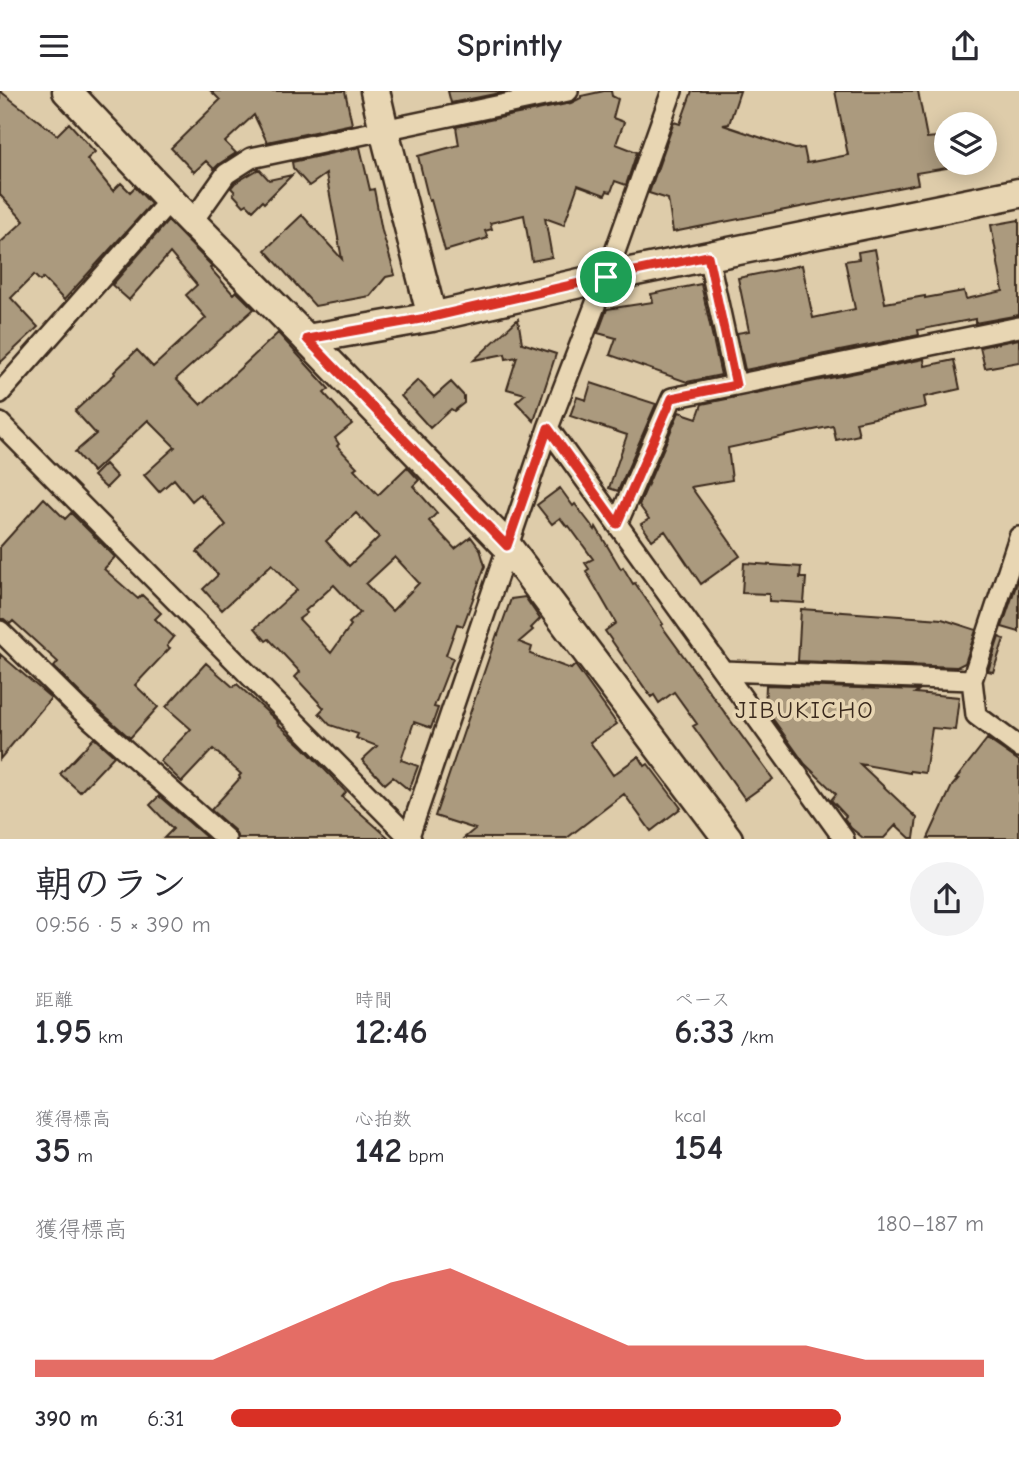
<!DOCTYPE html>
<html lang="ja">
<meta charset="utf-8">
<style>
:root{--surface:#fff;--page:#f2f2f3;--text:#2b2b33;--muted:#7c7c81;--accent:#d93025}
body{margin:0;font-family:"Comic Neue","Klee One",sans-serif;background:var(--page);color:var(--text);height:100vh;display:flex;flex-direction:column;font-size:26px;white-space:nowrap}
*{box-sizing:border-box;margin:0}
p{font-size:23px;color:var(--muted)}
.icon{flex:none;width:38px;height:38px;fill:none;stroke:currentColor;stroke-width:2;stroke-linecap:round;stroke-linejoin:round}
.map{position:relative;height:748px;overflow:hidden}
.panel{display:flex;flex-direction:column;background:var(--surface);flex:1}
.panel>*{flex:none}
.fabs{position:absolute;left:934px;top:21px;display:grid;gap:14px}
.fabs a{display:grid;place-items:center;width:63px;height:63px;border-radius:50%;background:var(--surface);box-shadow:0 4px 18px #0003;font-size:35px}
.pin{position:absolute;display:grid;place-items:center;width:60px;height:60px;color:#fff;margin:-30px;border:4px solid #fff;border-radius:50%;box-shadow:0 2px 7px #0007}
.round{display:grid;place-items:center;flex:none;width:74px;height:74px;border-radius:37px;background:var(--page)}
.headline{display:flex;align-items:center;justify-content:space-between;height:119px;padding:0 35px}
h1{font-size:38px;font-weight:800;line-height:52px}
.stats{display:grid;grid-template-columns:repeat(3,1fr);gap:10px;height:119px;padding:7px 35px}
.stats div{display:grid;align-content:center}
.stats b{font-size:35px;font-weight:800}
.stats small{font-size:19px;font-weight:400}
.stats p{font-size:19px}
.chart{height:196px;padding:14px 35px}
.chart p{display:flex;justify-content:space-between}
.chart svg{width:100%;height:126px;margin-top:7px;fill:var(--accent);opacity:.7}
ul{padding:0 35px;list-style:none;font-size:23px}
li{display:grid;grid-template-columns:112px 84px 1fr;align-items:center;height:52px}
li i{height:18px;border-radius:9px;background:var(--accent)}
header{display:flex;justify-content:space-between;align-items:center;height:91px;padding:0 35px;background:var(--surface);font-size:32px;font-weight:800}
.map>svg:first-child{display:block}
</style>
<header><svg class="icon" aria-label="menu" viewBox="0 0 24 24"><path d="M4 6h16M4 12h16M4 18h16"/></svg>Sprintly<svg class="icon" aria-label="share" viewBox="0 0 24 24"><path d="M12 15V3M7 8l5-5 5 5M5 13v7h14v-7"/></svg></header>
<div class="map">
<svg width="1019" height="748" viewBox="0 0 1019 748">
<rect width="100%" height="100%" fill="#deccaa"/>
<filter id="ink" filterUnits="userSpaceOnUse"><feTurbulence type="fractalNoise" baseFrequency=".0143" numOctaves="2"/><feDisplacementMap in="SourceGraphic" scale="14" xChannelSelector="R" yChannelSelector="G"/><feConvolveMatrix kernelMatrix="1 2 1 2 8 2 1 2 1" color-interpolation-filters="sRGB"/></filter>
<g filter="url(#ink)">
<!-- building -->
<path fill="#ab9a7e" stroke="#3b2a1e" stroke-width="2" fill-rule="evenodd" d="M0 0 57 44 69 32 95 61 87 68 113 100 121 92 130 101 135 96 151 113 64 209 43 187 40 190 34 184 11 207 38 236 0 272V152L24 130 0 104Z
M211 0H345L352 33 267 51 254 24 225 51 236 62 219 73 214 78 206 70 194 81 171 57 220 9Z
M448 0H509L451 12Z
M604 0H611L612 5 618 8 613 27 624 31 616 53 637 61 626 94 615 90 611 101 607 100 605 104 578 94 564 134 545 127 552 166 532 170 524 124 490 132 492 138 485 140 488 147 445 160 431 109 429 110 418 65 459 54 456 36 571 12 581 7V5Z
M692 0H740L729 33 723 34 795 58 804 57 807 72 848 64 835 0H918L927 47 947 45V77L916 82 918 93 673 141 668 108 649 102 674 31 680 33Z
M360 56 370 99 374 98 382 140 395 184 386 186 370 205 315 215 265 159 302 124 342 168 326 83 309 95 293 77 292 71Z
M259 78 269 89 292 84 264 112 262 110 253 119 247 113 244 115 233 103 235 101 231 97 235 92Z
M1019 129V224L975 232V228L918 239 919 244 745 279 737 242 749 240 738 187 802 174 813 227 855 218 845 170 859 168 858 161 875 158 885 212 925 205V207L964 200 966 208 1003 200 991 134Z
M168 130 212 175 210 177 233 203 236 200 254 218 176 288 201 314 278 242 329 298 324 302 352 333 335 347 339 353 337 355 357 376 354 378 378 404 407 376 419 389 413 395 437 422 429 430 455 458 471 446 480 458 485 475 463 535 457 533 446 564 453 567 434 616 438 617 431 637 414 631 401 669 418 675 409 699 393 686 385 693 362 669 377 655 356 647 358 643 330 634 319 622 324 617 295 586 300 581 269 548 266 550 255 537 297 499 272 473 222 519 203 498 218 484 197 461 226 434 200 403 192 410 174 388 159 401 144 384 175 356 148 329 93 381 75 361 96 343 75 320 115 283 114 281 137 259 153 276 206 227 186 204 197 194 170 162 129 209 112 194ZM356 422 379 446 349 475 326 450ZM395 466 419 492 392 520 366 493ZM334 494 360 522 349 532 351 534 331 562 299 528 307 522 305 520Z
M701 193 721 284 687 291 610 264 616 247 598 242 607 218 653 211 651 203Z
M518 228 522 252 556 263 534 330 516 311 525 303 507 298 517 266 506 268 505 263 474 269Z
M1019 248V271L985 277 980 256Z
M924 268 925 275 954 269 960 298 924 306 926 316 856 331 859 344 836 349 833 335 728 357 732 389 691 396 740 465 701 493 665 440 652 449 641 433 649 428 639 414 679 321 697 327 702 313Z
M418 289 434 306 451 291 464 305V312L454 320 451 318 430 337 401 305Z
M591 292 656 313 618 400 609 397 627 344 570 325 577 306 586 309Z
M105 373 117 386 106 397 93 385Z
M560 397 573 415 575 413 595 439 596 436 621 478 623 476 633 493 635 492 663 533 661 534 773 688 745 708 693 635 697 633 674 601 659 612 654 604 651 606 605 540 616 532 586 480 589 478 585 472 593 468 569 435 567 436 560 427 552 433 537 414Z
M44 407 65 428 71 422 115 466 104 478 138 508 142 504 161 522 155 528 174 546 167 555 170 557 135 594 158 616 130 647 85 607 54 576 58 571 13 530 10 533 4 528H0V456Z
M744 472 801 476 800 487H806L804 512 769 510V503L742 502Z
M1019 486V541L1002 536Z
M525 506 540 528 531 537 533 539 519 551 532 556 530 563 571 578 575 574 617 633 590 651 613 684 639 665 645 675 648 673 681 717 651 740 624 703 567 747H464L475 738 435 725 497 543 498 544 511 508Z
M801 518 942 528 976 539 965 572 957 576 798 570Z
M999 546 1004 548 993 581 988 580Z
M0 563 51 607 0 668Z
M206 572 233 596 237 593 278 631 277 632 304 657 346 701 342 706 389 747H238L234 739 211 719 240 687 239 685 241 683 213 658 182 691 160 670 191 638 166 616Z
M766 594 919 599 915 602 959 606 955 639 932 637 925 682 910 680V682L860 673 917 727 914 747H910L896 734 884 747H863L851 737 844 727 846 725 831 709 836 703 805 673 765 617Z
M94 647 114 665 80 701 60 683Z
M987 648 1019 670V747H928L952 695 958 688H956Z
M159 705 207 747H164L173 738 150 714Z"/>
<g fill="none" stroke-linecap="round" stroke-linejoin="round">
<defs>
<path id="street" d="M192 131 226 83 251 67 568 0
M708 165 736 294
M0 302 170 109
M0 332 411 748
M548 337 844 748
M617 433 672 307 1019 236
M0 540 77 616 226 748
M723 580 972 589 1019 446
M972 589 976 624 1019 656
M408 748 548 337 606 186 672 0"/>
<path id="secondary" d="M67 0 170 109 307 248 507 455 728 748
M375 0 384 39 432 226
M307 248 432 226 606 186 1019 102"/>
</defs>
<!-- street casing -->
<use href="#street" stroke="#3b2a1e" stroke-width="24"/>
<!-- secondary casing -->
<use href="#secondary" stroke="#3b2a1e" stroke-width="33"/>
<!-- street -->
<use href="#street" stroke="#e8d6b3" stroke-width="19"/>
<!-- secondary -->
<use href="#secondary" stroke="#e8d6b3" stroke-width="28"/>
</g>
</g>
<g fill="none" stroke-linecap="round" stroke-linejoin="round" filter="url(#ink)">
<defs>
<path id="route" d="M708 165 736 294 672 307 617 433 548 337 507 455 307 248 432 226 606 186Z"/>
</defs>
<!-- route casing -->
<use href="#route" stroke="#fff" stroke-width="14"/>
<!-- route -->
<use href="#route" stroke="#d93025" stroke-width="9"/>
</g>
<g text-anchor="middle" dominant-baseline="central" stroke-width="7" stroke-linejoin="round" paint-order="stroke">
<!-- neighbourhood labels -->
<g font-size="24" letter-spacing="2" fill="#3b2a1e" stroke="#e8d6b3">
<text x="805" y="619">JIBUKICHO</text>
</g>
</g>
</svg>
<div class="fabs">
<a><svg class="icon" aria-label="layers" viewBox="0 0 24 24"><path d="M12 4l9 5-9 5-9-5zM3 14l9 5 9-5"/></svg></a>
</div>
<div class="pin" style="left:606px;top:186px;background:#1e9e55"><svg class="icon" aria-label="arrive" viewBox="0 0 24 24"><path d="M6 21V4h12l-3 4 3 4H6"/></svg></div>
</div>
<section class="panel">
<div class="headline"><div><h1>朝のラン</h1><p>09:56 · 5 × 390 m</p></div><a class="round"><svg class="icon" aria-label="share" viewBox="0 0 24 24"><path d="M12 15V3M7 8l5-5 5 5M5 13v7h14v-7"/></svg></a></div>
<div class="stats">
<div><p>距離</p><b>1.95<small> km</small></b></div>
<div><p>時間</p><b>12:46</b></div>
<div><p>ペース</p><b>6:33<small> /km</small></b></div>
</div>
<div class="stats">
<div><p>獲得標高</p><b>35<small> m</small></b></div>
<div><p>心拍数</p><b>142<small> bpm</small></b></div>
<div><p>kcal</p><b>154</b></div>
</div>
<div class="chart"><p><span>獲得標高</span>180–187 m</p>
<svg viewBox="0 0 160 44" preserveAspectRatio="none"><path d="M0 44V38L10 38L20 38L30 38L40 29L50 20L60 11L70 6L80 15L90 24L100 33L110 33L120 33L130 33L140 38L150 38L160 38V44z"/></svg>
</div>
<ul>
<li><b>390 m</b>6:31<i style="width:81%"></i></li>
</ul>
</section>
